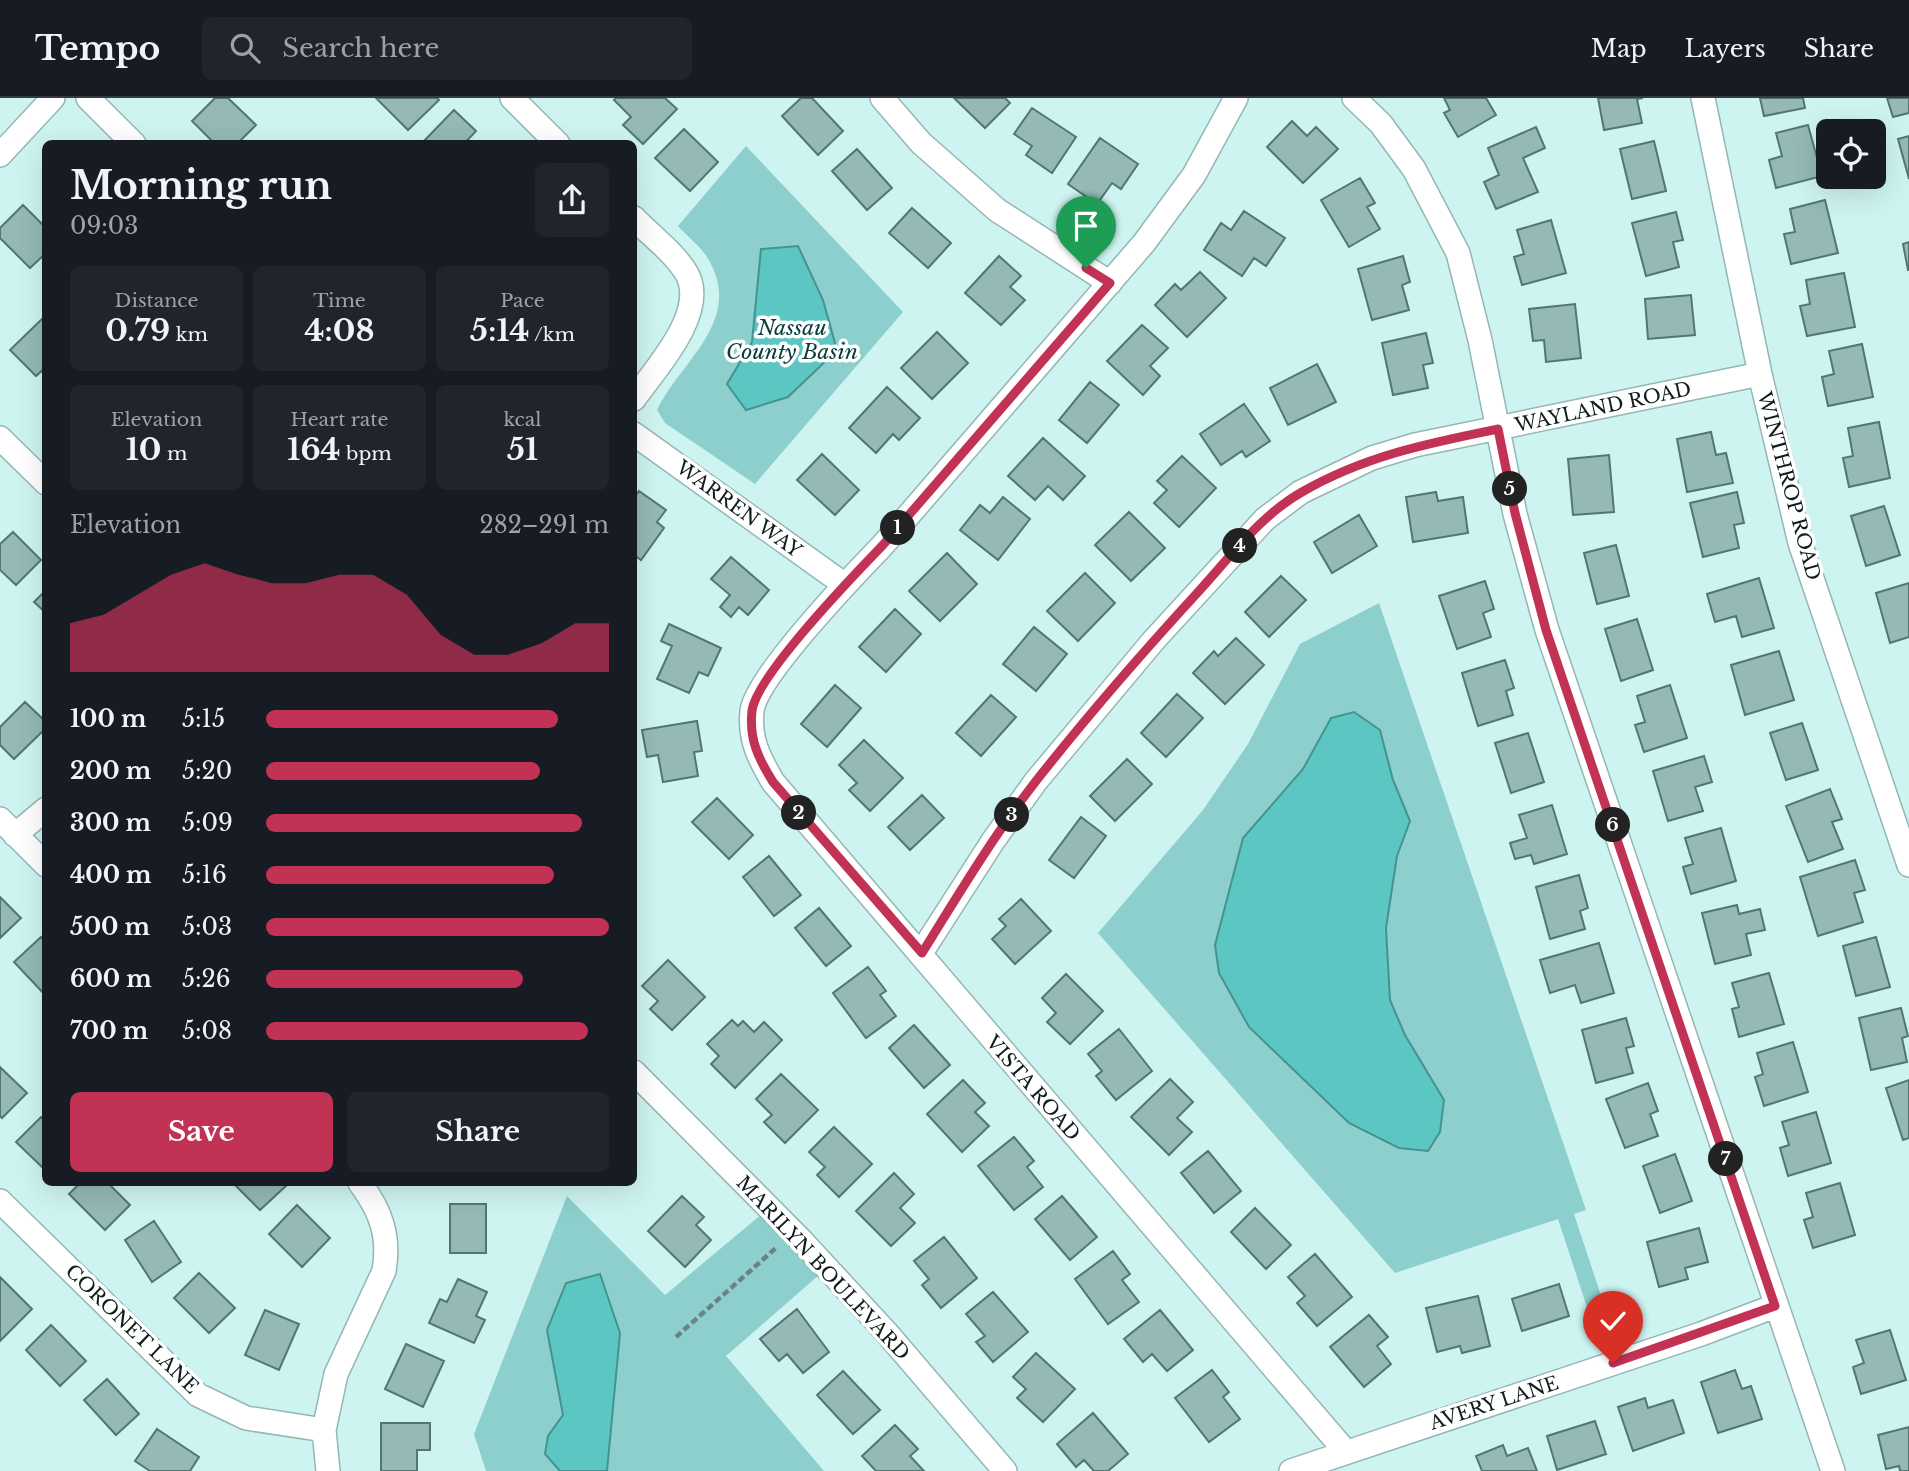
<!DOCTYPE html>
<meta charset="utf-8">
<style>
:root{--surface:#171b24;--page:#20242c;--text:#f1f3f6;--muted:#9ea1a6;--line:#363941;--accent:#c23255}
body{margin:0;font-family:"Libre Baskerville",serif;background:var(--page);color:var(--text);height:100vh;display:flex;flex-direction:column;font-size:26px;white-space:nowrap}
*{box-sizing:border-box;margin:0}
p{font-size:23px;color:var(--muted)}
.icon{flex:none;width:38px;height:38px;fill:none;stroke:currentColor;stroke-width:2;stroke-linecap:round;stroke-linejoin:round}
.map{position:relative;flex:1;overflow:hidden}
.sheet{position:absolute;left:42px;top:42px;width:595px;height:1046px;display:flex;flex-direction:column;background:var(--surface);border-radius:10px;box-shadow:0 7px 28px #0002}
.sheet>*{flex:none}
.fabs{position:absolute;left:1816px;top:21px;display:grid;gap:14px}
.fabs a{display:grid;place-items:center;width:70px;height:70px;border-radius:10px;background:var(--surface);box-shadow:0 7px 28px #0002;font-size:35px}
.pin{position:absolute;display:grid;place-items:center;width:60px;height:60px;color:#fff;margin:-72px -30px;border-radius:50% 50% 50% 0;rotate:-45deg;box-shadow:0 0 7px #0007}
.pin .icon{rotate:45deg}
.km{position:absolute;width:35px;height:35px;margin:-18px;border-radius:50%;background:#222;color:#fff;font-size:19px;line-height:35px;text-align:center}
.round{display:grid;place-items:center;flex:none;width:74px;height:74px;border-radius:10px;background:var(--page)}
.head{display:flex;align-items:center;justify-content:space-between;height:119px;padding:0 28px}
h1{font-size:38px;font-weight:700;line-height:52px}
.figures{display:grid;grid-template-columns:repeat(3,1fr);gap:10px;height:119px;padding:7px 28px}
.figures div{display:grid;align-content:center;border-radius:10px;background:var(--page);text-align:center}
.figures b{font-size:30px;font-weight:700}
.figures small{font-size:19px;font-weight:400}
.figures p{font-size:19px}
.chart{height:196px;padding:14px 28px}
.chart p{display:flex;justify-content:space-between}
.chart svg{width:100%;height:126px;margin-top:7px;fill:var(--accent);opacity:.7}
.cta{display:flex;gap:14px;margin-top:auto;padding:14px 28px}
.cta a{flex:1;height:80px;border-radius:10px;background:var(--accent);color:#fff;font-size:28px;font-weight:700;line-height:80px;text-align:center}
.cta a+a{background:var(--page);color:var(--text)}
ul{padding:0 28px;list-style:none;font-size:23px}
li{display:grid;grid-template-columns:112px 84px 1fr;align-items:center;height:52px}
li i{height:18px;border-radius:9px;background:var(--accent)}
header{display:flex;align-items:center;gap:42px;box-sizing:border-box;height:98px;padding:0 35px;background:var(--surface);border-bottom:2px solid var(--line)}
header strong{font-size:33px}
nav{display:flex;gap:38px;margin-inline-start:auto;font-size:24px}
.search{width:490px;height:63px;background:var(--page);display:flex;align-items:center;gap:18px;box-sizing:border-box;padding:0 24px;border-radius:10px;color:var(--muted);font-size:26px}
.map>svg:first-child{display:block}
</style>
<header>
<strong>Tempo</strong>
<div class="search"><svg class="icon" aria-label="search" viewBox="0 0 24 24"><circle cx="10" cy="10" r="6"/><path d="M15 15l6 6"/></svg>Search here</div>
<nav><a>Map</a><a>Layers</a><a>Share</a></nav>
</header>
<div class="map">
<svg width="1909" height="1373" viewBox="0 0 1909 1373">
<rect width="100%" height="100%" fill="#cef4f2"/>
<!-- green -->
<path fill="#8dcfcc" d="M746 48 903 214 755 386 665 325 657 312C680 263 746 222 707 159 700 148 687 138 678 128Z
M1379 505 1586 1112 1574 1116 1616 1243 1600 1249 1558 1121 1395 1175 1098 835 1203 712 1248 646 1300 546Z
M567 1098 665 1197 769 1110 827 1170 726 1258 824 1373H486L474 1336Z"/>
<!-- water -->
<path fill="#5bc6c2" stroke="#449390" stroke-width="2" d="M798 148 823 202 835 245 831 258 788 299 746 312 727 286 752 244 761 151Z
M1354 614 1380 632 1393 682 1410 723 1397 758 1386 830 1390 902 1405 937 1444 1002 1440 1034 1428 1053 1399 1050 1349 1025 1249 929 1219 875 1215 847 1243 740 1303 671 1331 620Z
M600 1176 620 1235 607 1373H560L545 1356 548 1338 563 1317 547 1232 566 1185Z"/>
<!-- building -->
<path fill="#94b9b6" stroke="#537674" stroke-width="2" d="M215 0H228L256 27 237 46H215L192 23Z
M376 0H437L439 2 408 32Z
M616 0H665L677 11 643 46 623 27 631 19 614 2Z
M801 0H812L843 33 818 57 782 18Z
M954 0H1005L1010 5 985 30Z
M1444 0H1486L1496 17 1458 39 1444 15 1450 12Z
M1598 0H1643L1637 1 1642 25 1604 32Z
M1760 0H1803L1805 10 1764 18Z
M1887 0H1909V15L1893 19Z
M1032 10 1076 39 1052 75 1026 57 1032 48 1014 36Z
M454 12 476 33 464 46H421Z
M1292 23 1307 38 1316 29 1338 51 1303 85 1267 49Z
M1808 27 1822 78 1776 90 1769 62 1782 58 1776 35Z
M1536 29 1545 50 1523 60 1538 94 1496 111 1484 84 1499 77 1488 50Z
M684 31 718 64 690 93 655 60Z
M1909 38V81L1898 41Z
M1100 40 1138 66 1121 91 1112 85 1097 106 1068 86Z
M1654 43 1666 93 1632 101 1620 51Z
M857 51 892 90 867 112 832 73Z
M1360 80 1375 105 1367 109 1380 131 1349 149 1321 102Z
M1825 102 1838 155 1791 166 1784 136 1795 134 1790 111Z
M23 107 46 130V155L30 170 0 140V130Z
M912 110 951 145 928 170 889 135Z
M1244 113 1285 140 1266 168 1254 160 1242 178 1204 152 1221 125 1231 132Z
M1676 114 1683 142 1673 144 1679 169 1646 178 1632 125Z
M1551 122 1566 175 1522 187 1514 159 1524 156 1517 132Z
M1909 144V172H1908L1903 146Z
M999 158 1021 178 1010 189 1025 202 1001 227 965 195Z
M1403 158 1410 184 1402 187 1409 212 1372 222 1358 171Z
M1200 174 1226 200 1187 239 1155 207 1175 186 1181 192Z
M1844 175 1855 229 1807 238 1800 208 1810 206 1806 182Z
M1691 197 1695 237 1648 241 1645 201Z
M1575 206 1581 260 1546 264 1544 242 1533 243 1529 211Z
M45 218 46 269 36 278 10 252Z
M1142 227 1168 250 1150 268 1160 278 1143 297 1107 263Z
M937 234 968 265 932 301 901 270Z
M1426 235 1433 265 1423 267 1428 290 1393 297 1382 245Z
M1862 246 1873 299 1828 308 1822 279 1834 276 1829 253Z
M1317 266 1336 304 1288 327 1270 290Z
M1090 284 1119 307 1087 345 1059 322Z
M887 289 920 320 899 342 893 336 876 355 849 330Z
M1244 306 1270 343 1246 359 1242 353 1221 367 1200 336Z
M1879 324 1890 380 1849 389 1843 360 1853 358 1848 330Z
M1711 334 1716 357 1726 355 1733 385 1687 394 1677 341Z
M1043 340 1085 378 1063 402 1048 388 1035 402 1008 378Z
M822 356 859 392 835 417 797 382Z
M1609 357 1614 414 1573 417 1568 361Z
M1182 358 1216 390 1179 429 1154 405 1167 392 1157 383Z
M639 393 666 412 657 424 664 430 641 462 634 457V400Z
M1436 394 1438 403 1463 399 1468 435 1413 444 1406 399Z
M1737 394 1744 425 1734 427 1739 450 1703 459 1690 405Z
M1003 399 1030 421 998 462 960 432 980 407 990 415Z
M1884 408 1900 457 1866 468 1851 418Z
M1129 414 1165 450 1131 483 1095 447Z
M1359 417 1377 448 1332 475 1314 444Z
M13 434 41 462 16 487 0 472V446Z
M1616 447 1629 498 1597 506 1584 455Z
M947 455 977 486 940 523 909 493Z
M731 459 769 492 748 517 739 509 731 519 720 509 730 497 711 481Z
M1085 475 1115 505 1078 543 1047 513Z
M1281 478 1306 502 1269 539 1245 514Z
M1759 480 1774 530 1742 539 1736 518 1715 524 1707 496Z
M1485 483 1494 511 1483 515 1491 539 1457 551 1439 498Z
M1909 485V539L1890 545 1876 495Z
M46 492V515L34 504Z
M895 511 921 536 886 574 859 549Z
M1637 521 1653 572 1621 583 1605 531Z
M669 526 721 550 708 578 699 574 689 595 657 581 672 548 661 543Z
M1034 529 1067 556 1036 593 1003 566Z
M1236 540 1264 567 1225 606 1193 575 1214 553 1218 558Z
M1779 553 1794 602 1745 617 1731 567Z
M1505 562 1514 590 1506 593 1513 617 1478 628 1462 575Z
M835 587 861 610 827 649 801 626Z
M1670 587 1687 640 1644 654 1635 627 1645 624 1637 598Z
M1177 596 1203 620 1166 659 1141 635Z
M991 597 1016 619 981 658 956 635Z
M25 604 46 624V630L14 661 0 647V629Z
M697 623 702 653 694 654 698 678 663 684 658 657 647 659 642 632Z
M1802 625 1818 672 1786 682 1770 635Z
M1528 635 1544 684 1511 695 1495 645Z
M864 642 903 680 870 713 849 692 857 685 839 667Z
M1704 658 1712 684 1695 689 1703 713 1668 723 1653 673Z
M1127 661 1152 686 1115 723 1090 698Z
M1830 691 1842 721 1832 724 1843 751 1808 764 1786 708Z
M922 697 944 720 910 752 888 729Z
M717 700 753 737 729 761 692 724Z
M1552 707 1567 756 1534 766 1531 757 1515 761 1510 745 1527 740 1519 717Z
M1081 719 1106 738 1074 780 1049 762Z
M1721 730 1736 783 1691 796 1683 769 1693 766 1685 740Z
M769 758 801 797 774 818 743 779Z
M1855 762 1865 792 1854 795 1863 824 1818 838 1800 779Z
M1579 777 1588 810 1580 813 1585 831 1550 841 1536 789Z
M0 799 21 820 0 840Z
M1021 801 1051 833 1015 866 992 841 1006 828 999 821Z
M1737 807 1739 816 1760 811 1765 832 1746 836 1751 857 1715 866 1702 815Z
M819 810 851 848 826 868 795 830Z
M41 839 46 845V898L14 864Z
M1876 839 1890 889 1856 898 1843 848Z
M1599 845 1614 895 1581 905 1575 887 1550 895 1540 862Z
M668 862 705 899 672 932 650 911 658 903 642 888Z
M868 869 886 893 880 897 896 918 866 940 833 895Z
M1769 875 1784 926 1739 939 1732 911 1739 909 1732 885Z
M1066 876 1103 913 1070 946 1047 924 1056 915 1042 900Z
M1901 910 1908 938 1902 940 1907 964 1871 972 1859 920Z
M1626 920 1634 948 1626 950 1633 975 1596 985 1582 932Z
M732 922 738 928 743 923 754 934 764 924 782 942 735 990 711 966 719 958 707 946Z
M914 927 950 967 924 990 889 950Z
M1119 931 1152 973 1116 1002 1096 978 1102 973 1088 956Z
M1793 944 1808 994 1764 1008 1755 979 1763 976 1757 955Z
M0 969 27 995 2 1020 0 1018Z
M781 976 818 1012 785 1045 764 1024 772 1017 756 1001Z
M1170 981 1193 1004 1177 1020 1192 1034 1169 1057 1131 1019Z
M963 982 985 1005 975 1014 989 1028 962 1054 927 1016Z
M1909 982V1040L1903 1042 1886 990Z
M1648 985 1658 1013 1650 1016 1658 1038 1625 1050 1606 1001Z
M1816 1014 1831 1065 1788 1078 1780 1050 1789 1047 1782 1024Z
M41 1019 46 1023V1073L16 1044Z
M834 1029 872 1066 839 1099 817 1077 825 1069 809 1054Z
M1014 1039 1034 1063 1027 1069 1043 1089 1014 1112 978 1068Z
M1208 1053 1241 1093 1214 1115 1181 1075Z
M1675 1056 1692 1103 1660 1115 1643 1068Z
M894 1075 914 1096 900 1110 915 1125 891 1148 856 1113Z
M80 1085H108L130 1107 105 1132 69 1096Z
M233 1085H285L287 1087 260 1112Z
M1840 1085 1855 1137 1813 1150 1804 1122 1813 1119 1806 1095Z
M682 1098 704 1119 696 1127 711 1142 685 1169 648 1133Z
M1062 1098 1097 1139 1070 1162 1035 1121Z
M450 1106H486V1155H450Z
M297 1107 330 1140 302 1169 269 1136Z
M1255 1110 1291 1147 1266 1171 1231 1134Z
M154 1123 181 1164 152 1184 125 1142Z
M1699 1130 1708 1164 1685 1170 1688 1181 1659 1189 1647 1144Z
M944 1139 977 1180 941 1210 922 1187 929 1181 914 1163Z
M1113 1153 1130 1176 1122 1182 1139 1204 1108 1226 1075 1181Z
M1315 1156 1352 1199 1317 1228 1297 1205 1305 1198 1288 1179Z
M199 1175 235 1210 209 1235 174 1200Z
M0 1179 32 1211 0 1243Z
M458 1181 487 1194 476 1218 485 1222 474 1245 429 1225 440 1201 447 1204Z
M1559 1186 1569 1218 1522 1233 1512 1201Z
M993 1194 1028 1234 993 1264 976 1244 985 1238 966 1216Z
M1478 1198 1490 1248 1462 1255 1460 1248 1437 1254 1426 1210Z
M797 1211 829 1254 803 1275 787 1256 779 1263 760 1241Z
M265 1212 299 1226 279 1272 245 1257Z
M1160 1212 1193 1252 1167 1273 1152 1256 1143 1264 1124 1241Z
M1369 1217 1388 1239 1377 1248 1391 1266 1364 1289 1330 1249Z
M51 1227 86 1263 60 1288 26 1252Z
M1890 1232 1906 1282 1861 1296 1853 1269 1864 1265 1856 1242Z
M406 1246 444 1263 423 1309 385 1291Z
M1036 1255 1075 1291 1043 1324 1017 1300 1026 1291 1013 1279Z
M1212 1272 1229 1294 1223 1299 1240 1321 1209 1344 1175 1300Z
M1735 1272 1742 1291 1751 1288 1762 1321 1718 1335 1701 1284Z
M843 1273 880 1312 853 1336 817 1297Z
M107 1281 139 1316 116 1337 84 1302Z
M1645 1300 1648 1310 1673 1302 1684 1335 1633 1353 1618 1309Z
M1093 1315 1128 1356 1108 1373H1094L1084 1362 1076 1369 1057 1346Z
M1595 1323 1606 1356 1557 1372 1547 1338Z
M381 1325H430V1352H417V1373H381Z
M895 1327 918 1351 910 1358 924 1373H876L862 1358Z
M1909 1329V1373H1900L1899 1368 1886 1371 1878 1337Z
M157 1331 199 1359 190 1373H150L135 1363Z
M1503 1347 1507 1358 1528 1350 1537 1373H1482L1476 1358Z"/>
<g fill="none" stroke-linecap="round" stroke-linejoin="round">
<defs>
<path id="street" d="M88 0 134 46
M512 0 558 46
M882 0 921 45 997 112 1110 185
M1236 0 1194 77 1144 145 882 448C854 477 756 579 752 613 749 641 759 660 773 684L1346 1354
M1354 0 1381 26 1414 71 1458 155 1480 242 1515 416 1547 532 1833 1373
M1703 0 1760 276 1800 445 1909 767
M0 57 53 0
M634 120C650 137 675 155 687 176 708 215 655 271 634 301
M634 336 845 487
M0 340 46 385
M0 721 46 767
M15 737 46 711
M921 855 993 743 1036 683 1154 542 1265 421 1301 394 1372 360 1415 347 1760 276
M634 974 801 1142 886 1234 1005 1373
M0 1103 198 1297 246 1320 324 1332
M328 1373 324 1332 336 1276 384 1173C390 1138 381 1113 360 1085
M1291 1373 1701 1236 1775 1208"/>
</defs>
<!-- street casing -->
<use href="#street" stroke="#93b7b5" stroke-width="26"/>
<!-- path -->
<path stroke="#698381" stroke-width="4.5" stroke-dasharray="7 3.5" stroke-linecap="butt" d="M676 1239 777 1149"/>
<!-- street -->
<use href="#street" stroke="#fff" stroke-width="23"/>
</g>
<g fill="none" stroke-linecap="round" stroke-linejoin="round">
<defs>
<path id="route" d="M1086 170 1110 185 882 448C854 477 756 578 752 613 749 641 758 660 773 684L922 855C958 797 994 737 1036 683 1088 617 1143 554 1199 493 1231 458 1261 417 1302 394 1364 358 1429 345 1498 331L1515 415 1546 532 1775 1208 1613 1265"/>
</defs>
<!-- route casing -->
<use href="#route" stroke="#fff" stroke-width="14"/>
<!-- route -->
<use href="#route" stroke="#c23255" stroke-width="9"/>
</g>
<g text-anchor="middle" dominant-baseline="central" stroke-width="7" stroke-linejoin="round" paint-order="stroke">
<!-- street labels -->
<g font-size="19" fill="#0f1d1c" stroke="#fff">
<text transform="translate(1603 309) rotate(-12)">WAYLAND ROAD</text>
<text transform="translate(1789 388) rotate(75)">WINTHROP ROAD</text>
<text transform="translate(739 411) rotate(36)">WARREN WAY</text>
<text transform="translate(1033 990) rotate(49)">VISTA ROAD</text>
<text transform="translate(823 1170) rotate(47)">MARILYN BOULEVARD</text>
<text transform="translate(132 1231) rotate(44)">CORONET LANE</text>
<text transform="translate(1494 1305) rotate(-18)">AVERY LANE</text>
</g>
<!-- water labels -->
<g font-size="21" font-style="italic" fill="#083c3a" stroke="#fff">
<text x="792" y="230">Nassau<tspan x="792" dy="24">County Basin</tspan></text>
</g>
</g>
</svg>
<div class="fabs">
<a><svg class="icon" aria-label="locate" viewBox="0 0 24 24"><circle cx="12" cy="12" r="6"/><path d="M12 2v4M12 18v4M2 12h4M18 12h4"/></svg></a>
</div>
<div class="pin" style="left:1086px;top:170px;background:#1e9e55"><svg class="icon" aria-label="arrive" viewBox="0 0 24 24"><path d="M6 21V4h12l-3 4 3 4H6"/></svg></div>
<div class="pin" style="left:1613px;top:1265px;background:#d93025"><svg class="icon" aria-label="check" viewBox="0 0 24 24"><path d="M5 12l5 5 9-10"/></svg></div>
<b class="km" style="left:898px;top:430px">1</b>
<b class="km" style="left:799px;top:715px">2</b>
<b class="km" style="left:1012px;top:717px">3</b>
<b class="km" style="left:1240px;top:448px">4</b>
<b class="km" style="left:1510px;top:391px">5</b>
<b class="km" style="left:1613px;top:727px">6</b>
<b class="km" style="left:1726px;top:1061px">7</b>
<section class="sheet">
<div class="head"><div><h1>Morning run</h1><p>09:03</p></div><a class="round"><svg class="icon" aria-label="share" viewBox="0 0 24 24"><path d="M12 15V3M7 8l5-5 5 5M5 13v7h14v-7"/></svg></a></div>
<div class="figures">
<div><p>Distance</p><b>0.79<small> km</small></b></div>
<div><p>Time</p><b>4:08</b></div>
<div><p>Pace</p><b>5:14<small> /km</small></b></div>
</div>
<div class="figures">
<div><p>Elevation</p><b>10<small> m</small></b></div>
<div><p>Heart rate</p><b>164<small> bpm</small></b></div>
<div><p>kcal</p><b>51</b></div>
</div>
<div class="chart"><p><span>Elevation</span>282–291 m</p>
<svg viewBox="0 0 160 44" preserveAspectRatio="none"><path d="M0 44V27L10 24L20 17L30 10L40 6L50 10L60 13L70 13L80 10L90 10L100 17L110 31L120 38L130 38L140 34L150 27L160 27V44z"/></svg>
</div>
<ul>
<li><b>100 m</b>5:15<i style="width:85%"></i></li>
<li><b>200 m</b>5:20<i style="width:80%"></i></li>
<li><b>300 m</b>5:09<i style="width:92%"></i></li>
<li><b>400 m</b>5:16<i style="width:84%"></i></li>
<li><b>500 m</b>5:03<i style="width:100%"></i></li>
<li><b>600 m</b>5:26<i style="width:75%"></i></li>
<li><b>700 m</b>5:08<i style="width:94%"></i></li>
</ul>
<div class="cta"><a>Save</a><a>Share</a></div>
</section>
</div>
